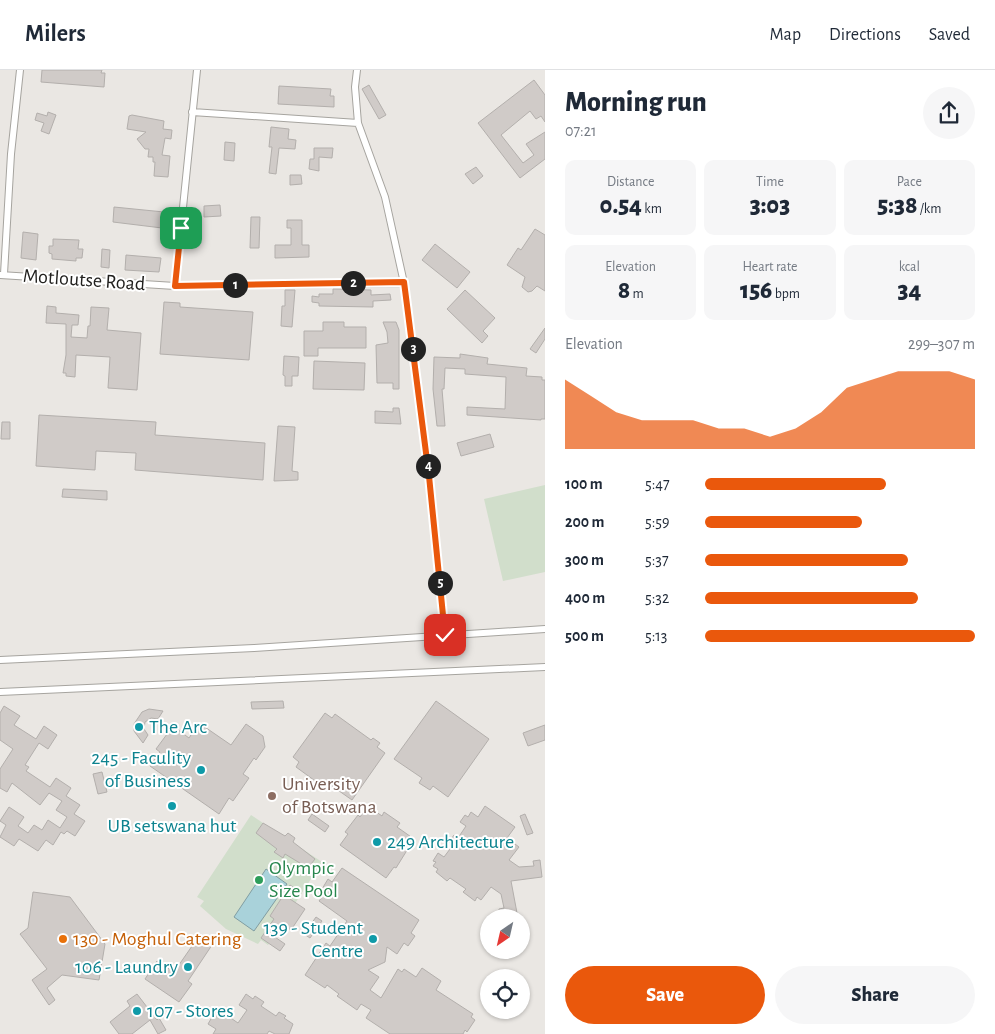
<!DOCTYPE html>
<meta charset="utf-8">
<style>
:root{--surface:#fff;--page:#f6f6f7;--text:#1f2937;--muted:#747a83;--line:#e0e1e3;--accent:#ea580c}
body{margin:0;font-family:"Alegreya Sans",sans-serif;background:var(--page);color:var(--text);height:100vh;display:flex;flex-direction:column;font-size:19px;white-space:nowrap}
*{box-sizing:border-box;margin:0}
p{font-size:16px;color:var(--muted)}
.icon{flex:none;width:28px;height:28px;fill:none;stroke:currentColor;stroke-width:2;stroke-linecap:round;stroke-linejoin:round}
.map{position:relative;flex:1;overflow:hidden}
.drawer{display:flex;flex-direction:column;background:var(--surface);width:450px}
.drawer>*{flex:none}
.needle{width:32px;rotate:214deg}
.buttons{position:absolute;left:480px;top:839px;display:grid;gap:10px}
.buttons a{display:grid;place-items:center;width:50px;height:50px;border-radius:50%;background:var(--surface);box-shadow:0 1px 4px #0004;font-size:25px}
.pin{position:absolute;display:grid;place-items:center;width:42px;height:42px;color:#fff;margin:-21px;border-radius:10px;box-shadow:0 2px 8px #0006}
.km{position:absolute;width:25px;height:25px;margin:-12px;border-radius:50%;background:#222;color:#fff;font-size:14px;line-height:25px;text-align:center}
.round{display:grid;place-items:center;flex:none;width:52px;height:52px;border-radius:26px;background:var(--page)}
.overview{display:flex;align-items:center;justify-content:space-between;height:85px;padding:0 20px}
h1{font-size:28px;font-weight:800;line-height:38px}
.metrics{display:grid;grid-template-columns:repeat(3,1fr);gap:8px;height:85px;padding:5px 20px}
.metrics div{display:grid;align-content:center;border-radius:10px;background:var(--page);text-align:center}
.metrics b{font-size:25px;font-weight:800}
.metrics small{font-size:14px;font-weight:400}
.metrics p{font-size:14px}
.chart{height:140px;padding:10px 20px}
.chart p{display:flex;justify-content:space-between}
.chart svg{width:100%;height:90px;margin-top:5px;fill:var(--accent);opacity:.7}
.cta{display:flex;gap:10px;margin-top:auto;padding:10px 20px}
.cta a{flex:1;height:58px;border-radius:30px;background:var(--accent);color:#fff;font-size:20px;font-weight:800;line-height:58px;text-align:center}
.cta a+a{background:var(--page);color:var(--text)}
ul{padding:0 20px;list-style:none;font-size:16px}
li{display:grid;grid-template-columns:80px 60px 1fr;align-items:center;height:38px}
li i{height:12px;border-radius:6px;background:var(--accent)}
header{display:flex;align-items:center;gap:30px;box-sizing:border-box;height:70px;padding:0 25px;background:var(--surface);border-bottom:1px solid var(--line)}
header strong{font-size:24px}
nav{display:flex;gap:28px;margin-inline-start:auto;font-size:18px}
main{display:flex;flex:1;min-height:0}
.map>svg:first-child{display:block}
</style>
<header>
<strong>Milers</strong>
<nav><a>Map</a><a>Directions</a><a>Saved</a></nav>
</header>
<main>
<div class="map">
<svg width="545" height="964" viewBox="0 0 545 964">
<rect width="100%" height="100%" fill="#eae7e3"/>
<!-- green -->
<path fill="#d1decb" d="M545 415V502L503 511 484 429Z
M251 745 322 792 268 875 261 870 258 874 226 859 200 836 204 831 197 827Z"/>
<!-- water -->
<path fill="#a9d2da" stroke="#809da2" d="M266 799 287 814 254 861 234 847Z"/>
<!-- building -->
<path fill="#d0cbc8" stroke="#b3afac" d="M42 0H102L101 3H105L104 17 41 12Z
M534 10 545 25V52L541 46 536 49 530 41 501 65 523 93 534 85 526 74 545 62V89L520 108 478 53Z
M369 15 386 45 379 49 362 19Z
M279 16 331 19 330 26H334V37L278 34Z
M48 42 56 45 49 64 41 61 44 53 35 50 37 43 47 46Z
M132 45 164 51 163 59 172 60 171 69 165 68 162 85 170 86 168 107 154 106 155 92H153V87H148L149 79H145L137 69 146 62 127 59 129 46Z
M271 57 289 59 288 69 296 70 295 79 279 78 276 104 269 103 272 77H269Z
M225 72 235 73 234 91 224 90Z
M314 78H333L332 88 319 87V101L309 99 310 89H314Z
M476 97 483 106 473 114 465 104Z
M290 105H301L302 114 290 115Z
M220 135 221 146 204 147V136Z
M114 137 164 142 162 158 113 152Z
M251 147H260L259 178H250Z
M287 150H302V175H309V187L275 188V175H291V158H287Z
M535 159 545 165V221L537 216 532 221 528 222 522 217 525 207 507 195 518 178 521 180Z
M23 162 38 164 36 190 21 188Z
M53 169 79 170 78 179H83L82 188H76V191L52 189V184L49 183V176H53Z
M435 174 470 202 457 218 422 190Z
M102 179 110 180 109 198 101 197Z
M126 185 161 188 159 202 125 200Z
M333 219 371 220V225L390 224 391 230 373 231V237L319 236V233L312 232V226L319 227V224H333Z
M285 220H295L292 257 281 256 282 236H285Z
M465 220 495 248 483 261 488 266 482 273 447 239Z
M164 232 180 233V237L253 242 249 290 160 284Z
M47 236 56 237V243L79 245 78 255H72L71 267 87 268 88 256H90L91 237 109 238 107 260 141 263 137 320 108 318 110 287 76 285 75 307 66 306V303H63L66 285V254L46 253Z
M323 252H344V257H366V278H318V286H304V261H323Z
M383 252H396L399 260V319H393V313H377L376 275 388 273 387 262Z
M545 258V269L536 283 530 279Z
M460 284 488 288 487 294 527 298 526 306 542 307V310H545V349H541V350L467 345V337L505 339 506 307 465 304V299L445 298 444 319H442L445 356H437L433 319 434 287 460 288Z
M284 286 299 287 298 306H292V316H285V306L283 305Z
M314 291 365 293 364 320 313 319Z
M393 338H399L401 354 375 353V341L393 342Z
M39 345 156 352 155 365 265 373 263 410 135 400 136 383 96 381 95 400 36 396Z
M2 352H10V369H1Z
M278 356 295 357 292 401 298 402V410L274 411Z
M490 364 494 377 461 386 457 373Z
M63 419 107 421V430L62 427Z
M283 631 284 638 252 639 251 632Z
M436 631 489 669 448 727 433 716 430 720 419 713 422 708 394 689Z
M4 636 20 646 14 655 36 669 44 656 57 665 48 679 39 673 25 695 29 697 26 701 50 717 56 708 71 718 66 726 80 735 74 744 85 751 75 766 67 761 64 764 61 762 53 775 46 770 38 781 19 769 14 776 0 767 6 755 0 751 9 737 24 747 18 756 28 763 34 755 42 760 48 750 60 758 67 747 56 740 62 731 49 723 40 735 12 713 7 722 0 718V699L13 679 0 670V643Z
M149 639 163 641 158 649 151 648 145 652 144 659 148 665 143 673 134 661V654L142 642Z
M325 643 332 648 335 644 371 670 373 668 380 673 377 677 385 683 352 730 332 716 329 721 296 697 299 692 293 687Z
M199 653 231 675 246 654 263 666 265 677 256 690 254 688 243 704 249 708 233 731 229 728 219 744 150 696 160 682 156 679 173 656 189 668Z
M545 655V670L528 676 523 663Z
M102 702 107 722 98 724 93 704Z
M368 736 382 746 384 742 400 753 397 757 414 769 396 798 394 797 386 808 340 775 348 764 345 762 358 745 360 747Z
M485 736 515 757 507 768 519 777 509 790 519 797 534 796 533 791 540 790 542 807 511 811 517 843 500 846 499 839 504 838 501 824 491 817 481 830 477 827 475 831 463 822 466 819 450 808 447 811 436 802 438 799 433 796 436 792 433 791 438 783 444 787 453 775 449 772 454 765 458 768 466 756 460 752 465 745 468 747 471 742 478 747Z
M312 744 329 756 325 762 308 750Z
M525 744 533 763 527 765 520 746Z
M263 753 285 766 288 763 295 768 293 772 315 789 308 798 285 784 283 788 274 782 277 779 256 763Z
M342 798 419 850 411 863 415 866 408 876 404 873 397 884 387 877 385 892 368 900 379 907 370 920 381 928 398 899 402 902 404 899 416 907 422 898 441 911 436 920 473 944 471 947 475 950 467 962 465 960 463 964H390L366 948 371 940 361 934 357 940 337 926 339 924 327 915 325 918 305 905 326 873 330 876 347 851 319 831 326 822 322 819 328 809 332 812Z
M290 815 296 819 290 829 305 839 291 860 280 853 272 865 285 874 280 881 261 868 274 849 270 846Z
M33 822 70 827 105 874 99 910 62 905 47 918 55 930 49 935 32 910 47 899 20 864 28 858Z
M316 847 322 851 310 868 304 864Z
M199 866 212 875 188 911 192 914 179 932 145 909 157 891 174 902Z
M137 924 157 950 159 948 166 960 158 964 150 950 132 964H119L110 952 130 936 127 931Z
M246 924 253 929 255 926 264 932 261 936 276 946 279 942 286 946 284 948 293 954 289 964H275L269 961 267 964H213L216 959 208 954 215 942 223 947 225 944 238 953 247 940 239 935Z"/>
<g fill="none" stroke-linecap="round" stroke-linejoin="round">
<defs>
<path id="street" d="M357 0 355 17 358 53 385 127 404 213 429 405 445 565
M192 42 358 53
M4 204 11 84 20 0
M0 205 175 216 404 213
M175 216 197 0
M0 590 254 578 545 559
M0 622 545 597"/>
</defs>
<!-- street casing -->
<use href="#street" stroke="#a6a49f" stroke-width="8"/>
<!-- street -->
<use href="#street" stroke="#fff" stroke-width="6"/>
</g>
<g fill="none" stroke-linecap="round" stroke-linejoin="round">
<defs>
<path id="route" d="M181 158 175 216 404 212 429 406 445 565"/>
</defs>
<!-- route casing -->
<use href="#route" stroke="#fff" stroke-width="10"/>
<!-- route -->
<use href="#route" stroke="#ea580c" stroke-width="6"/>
</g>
<!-- markers -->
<g fill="#0f9aa8" stroke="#fff" stroke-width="2">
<circle cx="139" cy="657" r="5"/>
<circle cx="201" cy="700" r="5"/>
<circle cx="172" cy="736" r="5"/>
<circle cx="377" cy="772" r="5"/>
<circle cx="373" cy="869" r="5"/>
<circle cx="188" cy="897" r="5"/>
<circle cx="137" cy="941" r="5"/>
</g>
<circle fill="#8d6e63" stroke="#fff" stroke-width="2" cx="272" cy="726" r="5"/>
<circle fill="#2e9e5b" stroke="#fff" stroke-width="2" cx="259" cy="810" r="5"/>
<circle fill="#e8710a" stroke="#fff" stroke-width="2" cx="63" cy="869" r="5"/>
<g text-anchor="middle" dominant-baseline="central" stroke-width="4" stroke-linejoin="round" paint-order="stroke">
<!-- street labels -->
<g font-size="20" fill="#21201e" stroke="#fff">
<text transform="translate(84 210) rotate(4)">Motloutse Road</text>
</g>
<!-- culture labels -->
<g font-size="20" fill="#0d838f" stroke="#fff" text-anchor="start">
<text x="149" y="657">The Arc</text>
<text x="191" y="688" text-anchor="end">245 - Faculity<tspan x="191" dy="23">of Business</tspan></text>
<text x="172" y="756" text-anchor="middle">UB setswana hut</text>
<text x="387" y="772">249 Architecture</text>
<text x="363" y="858" text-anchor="end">139 - Student<tspan x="363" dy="23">Centre</tspan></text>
<text x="178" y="897" text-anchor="end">106 - Laundry</text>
<text x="147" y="941">107 - Stores</text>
</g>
<!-- education labels -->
<g font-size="20" fill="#785e54" stroke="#fff" text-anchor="start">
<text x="282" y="714">University<tspan x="282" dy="23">of Botswana</tspan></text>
</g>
<!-- leisure labels -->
<g font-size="20" fill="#27864d" stroke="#fff" text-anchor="start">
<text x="269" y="798">Olympic<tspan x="269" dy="23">Size Pool</tspan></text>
</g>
<!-- food labels -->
<g font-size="20" fill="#c56008" stroke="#fff" text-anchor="start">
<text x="73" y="869">130 - Moghul Catering</text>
</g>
</g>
</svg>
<div class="buttons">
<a><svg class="needle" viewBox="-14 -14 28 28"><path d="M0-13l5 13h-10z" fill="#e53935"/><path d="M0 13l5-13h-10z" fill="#747a83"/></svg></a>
<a><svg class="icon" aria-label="locate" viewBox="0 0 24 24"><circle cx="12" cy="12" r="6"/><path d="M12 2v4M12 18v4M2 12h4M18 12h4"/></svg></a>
</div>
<div class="pin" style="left:181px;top:158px;background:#1e9e55"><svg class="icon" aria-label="arrive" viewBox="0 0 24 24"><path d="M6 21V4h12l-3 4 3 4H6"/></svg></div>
<div class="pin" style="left:445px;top:565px;background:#d93025"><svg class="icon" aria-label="check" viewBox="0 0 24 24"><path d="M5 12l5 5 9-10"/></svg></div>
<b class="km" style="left:235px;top:215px">1</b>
<b class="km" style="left:353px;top:213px">2</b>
<b class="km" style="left:413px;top:279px">3</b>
<b class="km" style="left:428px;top:396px">4</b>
<b class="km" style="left:440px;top:513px">5</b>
</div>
<section class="drawer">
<div class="overview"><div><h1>Morning run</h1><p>07:21</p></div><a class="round"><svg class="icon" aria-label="share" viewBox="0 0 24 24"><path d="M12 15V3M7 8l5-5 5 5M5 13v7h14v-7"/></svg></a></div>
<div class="metrics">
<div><p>Distance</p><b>0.54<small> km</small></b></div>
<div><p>Time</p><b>3:03</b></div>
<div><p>Pace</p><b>5:38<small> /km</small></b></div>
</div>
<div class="metrics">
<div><p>Elevation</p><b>8<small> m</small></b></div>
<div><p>Heart rate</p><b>156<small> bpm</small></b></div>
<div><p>kcal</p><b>34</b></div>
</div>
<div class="chart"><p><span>Elevation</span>299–307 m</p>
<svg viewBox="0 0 160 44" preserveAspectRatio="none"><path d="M0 44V10L10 18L20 26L30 30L40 30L50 30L60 34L70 34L80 38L90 34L100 26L110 14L120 10L130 6L140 6L150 6L160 10V44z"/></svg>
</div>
<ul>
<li><b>100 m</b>5:47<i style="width:67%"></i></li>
<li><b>200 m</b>5:59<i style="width:58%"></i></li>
<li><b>300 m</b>5:37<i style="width:75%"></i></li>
<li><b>400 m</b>5:32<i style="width:79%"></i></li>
<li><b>500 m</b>5:13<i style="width:100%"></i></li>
</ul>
<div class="cta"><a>Save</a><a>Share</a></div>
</section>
</main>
